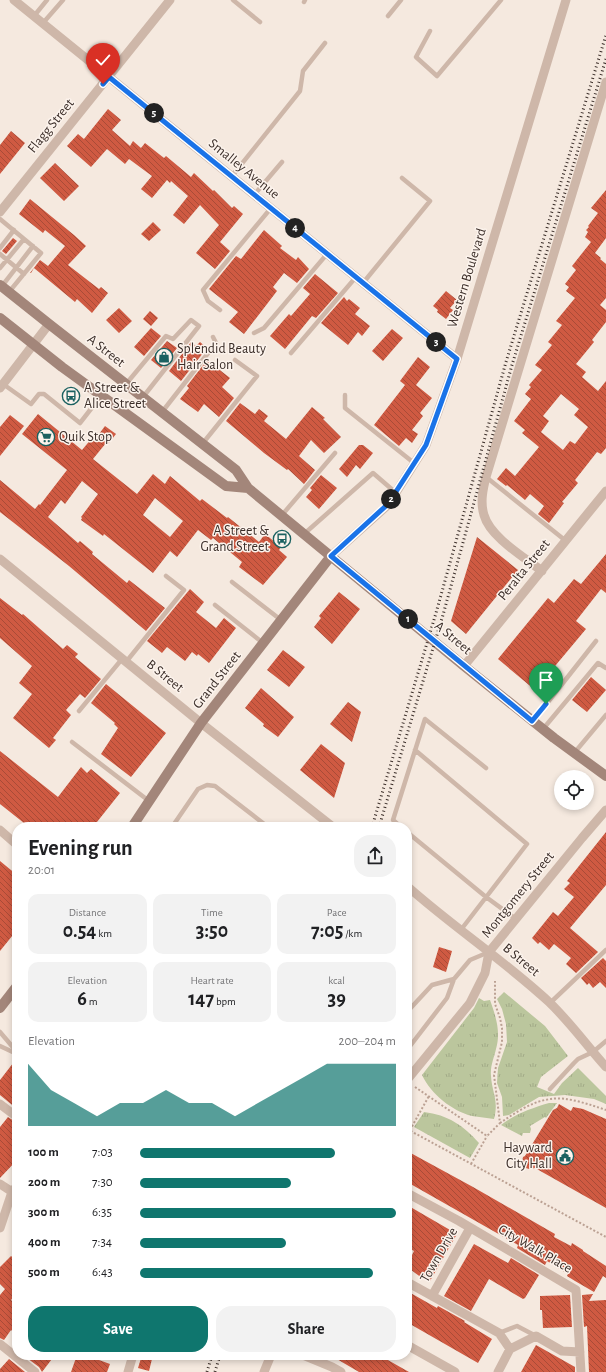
<!DOCTYPE html>
<meta charset="utf-8">
<style>
:root{--surface:#fff;--page:#f2f2f2;--text:#202124;--muted:#757577;--accent:#0f766e}
body{margin:0;font-family:"Alegreya Sans",sans-serif;background:var(--page);color:var(--text);height:100vh;display:flex;flex-direction:column;font-size:15px;white-space:nowrap}
*{box-sizing:border-box;margin:0}
p{font-size:13px;color:var(--muted)}
.icon{flex:none;width:22px;height:22px;fill:none;stroke:currentColor;stroke-width:2;stroke-linecap:round;stroke-linejoin:round}
.map{position:relative;flex:1;overflow:hidden}
.side{position:absolute;left:12px;top:822px;width:400px;height:538px;display:flex;flex-direction:column;background:var(--surface);border-radius:16px;box-shadow:0 2px 6px #0003}
.side>*{flex:none}
.controls{position:absolute;left:554px;top:770px;display:grid;gap:8px}
.controls a{display:grid;place-items:center;width:40px;height:40px;border-radius:50%;background:var(--surface);box-shadow:0 2px 6px #0003;font-size:20px}
.pin{position:absolute;display:grid;place-items:center;width:34px;height:34px;color:#fff;margin:-41px -17px;border-radius:50% 50% 50% 0;rotate:-45deg;box-shadow:0 0 4px #0007}
.pin .icon{rotate:45deg}
.km{position:absolute;width:20px;height:20px;margin:-10px;border-radius:50%;background:#222;color:#fff;font-size:11px;line-height:20px;text-align:center}
.round{display:grid;place-items:center;flex:none;width:42px;height:42px;border-radius:16px;background:var(--page)}
.head{display:flex;align-items:center;justify-content:space-between;height:68px;padding:0 16px}
h1{font-size:22px;font-weight:600;line-height:30px}
.figures{display:grid;grid-template-columns:repeat(3,1fr);gap:6px;height:68px;padding:4px 16px}
.figures div{display:grid;align-content:center;border-radius:10px;background:var(--page);text-align:center}
.figures b{font-size:20px;font-weight:600}
.figures small{font-size:11px;font-weight:400}
.figures p{font-size:11px}
.chart{height:112px;padding:8px 16px}
.chart p{display:flex;justify-content:space-between}
.chart svg{width:100%;height:72px;margin-top:4px;fill:var(--accent);opacity:.7}
.button{display:flex;gap:8px;margin-top:auto;padding:8px 16px}
.button a{flex:1;height:46px;border-radius:16px;background:var(--accent);color:#fff;font-size:16px;font-weight:600;line-height:46px;text-align:center}
.button a+a{background:var(--page);color:var(--text)}
ul{padding:0 16px;list-style:none;font-size:13px}
li{display:grid;grid-template-columns:64px 48px 1fr;align-items:center;height:30px}
li i{height:10px;border-radius:5px;background:var(--accent)}
.map>svg:first-child{display:block}
</style>
<div class="map">
<svg width="606" height="1372" viewBox="0 0 606 1372">
<defs>
<pattern id="grass-tufts" width="24" height="20" patternUnits="userSpaceOnUse"><rect width="24" height="20" fill="#bbc69d"/><path d="M3 7l-1-3M5 7V3M7 7l1-3M15 17l-1-3M17 17v-4M19 17l1-3" fill="none" stroke="#a2aa87"/></pattern>
<pattern id="building-back-hatch" width="6" height="6" patternUnits="userSpaceOnUse"><rect width="6" height="6" fill="#cf5a42"/><path d="M-1 5l2 2M0 0l6 6M5-1l2 2" fill="none" stroke="#a94b37"/></pattern>
</defs>
<rect width="100%" height="100%" fill="#f5e9df"/>
<!-- grass -->
<path fill="url(#grass-tufts)" d="M504 992 545 1026 568 1056 541 1077 537 1087 554 1094 562 1083 578 1068 606 1096V1104L594 1099 565 1095 539 1097 509 1115 503 1116 502 1097 497 1083 498 1068 507 1042 506 1024 502 1009 497 999Z
M479 998 484 1001 490 1000C496 1017 501 1032 496 1049 494 1058 490 1066 491 1076 492 1093 499 1100 494 1119 487 1118 479 1117 472 1116 452 1111 431 1094 422 1075L474 1008Z
M549 1103H557L546 1118 545 1117 530 1126 531 1129 530 1133H523L522 1136 501 1125C515 1114 532 1108 549 1103Z
M424 1112C448 1115 463 1125 479 1143L470 1158 414 1127Z"/>
<!-- building -->
<path fill="url(#building-back-hatch)" fill-rule="evenodd" d="M108 109 121 120 112 130 130 146 133 141 141 148 145 143 164 158 166 156 191 177 194 173 213 191 214 190 232 208 234 206 243 214 220 242 230 251 215 269 196 253 219 225 200 205 184 224 173 215 188 196 171 181 170 183 167 180 152 198 141 189 152 176 129 159 125 164 107 149 91 167 67 146 78 134 84 139Z
M11 131 25 143 0 174V145Z
M55 163 79 186 64 201 40 178Z
M606 190V238L595 253 601 258 600 259 606 264V298L600 305 606 310V322L592 340 594 342 576 364 586 372 582 377 598 391 606 381V448L601 454 597 452 575 480 578 483 562 502 564 503 549 523 538 514 544 506 530 494 525 500 507 485 506 486 497 479 506 468 515 476 539 447 522 433 525 430 514 421 531 399 525 394 531 387 529 385 542 370 535 365 552 345 548 342 562 325 556 321 575 298 566 291 569 287 565 284 576 270 572 266 591 242 585 237 588 232 586 230 589 227 588 226 598 213 591 208ZM561 394 579 409 574 415 588 427 575 444 570 441 563 450 541 432 549 421 543 416Z
M30 199 74 235 86 246 68 265 99 289 101 287 108 293 92 313 77 299 75 302 34 268 31 273H30L40 260 48 266 65 246 45 230 43 233 19 214Z
M153 222 161 230 149 241 141 234Z
M264 230 282 246 280 248 296 260 298 257 309 269 297 283 284 273 273 287 277 291 244 334 229 322 238 312 209 289 236 256 241 259Z
M13 238 17 241 6 254 2 251Z
M315 274 338 293 316 318 312 316 285 349 270 336 289 314 291 316 310 294 303 288Z
M446 291 457 300 450 308 453 310 446 319 437 312 438 310 433 306Z
M344 297 347 301 349 299 360 308 355 314 370 326 362 336 358 332 348 345 321 323Z
M119 308 132 321 119 333 106 320Z
M150 311 158 318 151 326 143 319Z
M151 328 161 336 144 356 134 347Z
M392 329 403 338 383 361 372 351Z
M167 341 177 348 161 368 151 360Z
M191 342 196 346 200 342 207 348 181 381 169 371Z
M418 357 430 367 416 385 432 398 420 413 423 416 412 430 418 434 412 443 406 438 399 446 374 425 405 385 400 381Z
M207 360 230 378 222 387 234 398 219 417 204 404 198 412 180 399 189 388 187 386Z
M240 403 255 414 259 409 268 416 264 421 286 439 312 407 325 418 323 419 341 437 324 453 311 440 299 456 315 470 304 484 288 469 287 470 264 453 226 421Z
M38 414 82 450 97 432 99 434 105 426 116 434 108 444 106 443 93 459 137 494 153 474 165 484 170 476 200 501 202 499 227 518 228 517 259 542 265 534 281 547 279 550 287 557 263 585 239 567 242 562 213 538 211 540 198 530 177 557 170 551 153 573 104 534 103 536 81 520 82 518 81 517 98 494 82 481 65 504 61 500 48 517 78 543 80 541 93 552 92 554 127 583 129 580 165 608 146 631 69 566 0 512V480L35 509 39 504 40 505 67 470 22 434ZM155 498 183 521 170 537 143 515Z
M10 415 24 426 0 456V427Z
M359 445H363L373 453 360 469 356 465 347 477 339 469Z
M321 475 337 488 319 509 306 497 312 490 310 488Z
M477 537 518 570 466 634 451 621Z
M606 554V593L601 589 576 621 586 629 535 690 498 659 548 598 554 603 574 579 581 584Z
M190 589 204 602 196 612 216 628 224 618 236 628 209 663 198 654 197 656 192 652 185 661 167 647 162 653 147 641Z
M339 592 360 609 332 644 314 627 321 618 319 616Z
M0 598 22 615 23 614 63 649 67 645 78 654 75 657 101 679 85 698 80 694 66 710 71 715 53 738 56 740 49 748 13 718 32 694 19 683 32 666 0 638Z
M283 650 305 667 289 687 267 670Z
M591 677 606 690 587 712 572 700Z
M106 684 166 733 131 777 101 754 118 728 114 724 115 723 91 703Z
M261 688 294 717 278 737 263 726 264 724 245 708Z
M348 702 361 712 352 742 330 724Z
M321 744 345 763 334 798 300 770Z
M0 751 58 797 81 767 87 773 91 769 120 793 93 827H29L0 804Z
M606 832V885L570 928 598 952 576 973 566 964 571 958 554 944 549 950 540 942 538 944 532 938 553 912 558 916 574 897 564 889 570 883 567 881Z
M0 861 17 875V930L0 951Z
M439 947 452 951 446 972 433 967Z
M603 958 606 961V988L600 982 593 988 589 983 587 985 581 978Z
M17 1058V1109L0 1095V1080Z
M559 1104 571 1111 573 1107 583 1109 606 1119V1208L535 1168 529 1169 526 1168 523 1165 522 1162 523 1157 525 1156 553 1110 557 1108Z
M8 1117 17 1123V1160L0 1178V1127Z
M407 1151 473 1187 555 1234 554 1237 571 1246 572 1243 583 1250V1251L606 1266V1278L603 1276 594 1292 575 1281 567 1276 568 1274 547 1261 545 1265 517 1248 518 1245 407 1182Z
M407 1205 457 1234 430 1281 423 1277 422 1278 407 1267V1265L414 1251 407 1247Z
M474 1244 508 1263 511 1258 539 1275 525 1298 523 1299 489 1279 471 1311 444 1296Z
M11 1256 17 1261V1293L11 1300 17 1305V1335L11 1330 4 1340 0 1338V1295L5 1289 0 1284V1267Z
M407 1291 437 1308 438 1306 465 1321 464 1322 492 1339 478 1363 410 1324 411 1323 407 1321Z
M593 1294 589 1301 606 1300V1372H589L587 1326 584 1327 582 1295Z
M570 1295 572 1327 543 1328 542 1310H540V1296Z
M536 1345 575 1367V1372H521Z
M23 1355H55L42 1372 39 1367Z
M77 1355H100L99 1360 110 1364 107 1372H71Z
M142 1355H153L149 1371 138 1368Z
M330 1355H379L409 1372H359Z
M9 1359 25 1372H0V1369Z"/>
<g fill="none" stroke-linecap="round" stroke-linejoin="round">
<!-- path -->
<path stroke="#bba193" stroke-width="2" stroke-dasharray="2 2" stroke-linecap="butt" d="M415 1087 487 1136 500 1123 494 1075 502 1042V1028L500 1018 495 1004V981
M500 1123C515 1113 532 1101 551 1099 566 1096 591 1105 606 1110
M407 1129 606 1237
M410 1130 429 1096
M471 1164 487 1136"/>
<!-- lane -->
<path stroke="#ceb7a9" stroke-width="4.5" d="M233 0 260 22
M304 2 305 0
M34 16 47 0
M388 16 401 0
M43 23 63 0
M430 31 416 57 437 76 501 0
M232 176 300 91 303 71 325 43
M254 195 282 162
M0 219 41 253 9 292
M0 248 14 230
M0 254 24 274
M0 268 24 239
M363 283 430 201 402 178
M2 286 33 246
M220 310 208 301 203 290 271 208
M254 333 264 328 327 254
M291 353 356 277
M3 384 31 404 39 394H44L80 423 101 396
M126 384 166 336 173 339 191 320 199 326 143 397
M345 395V408L414 463
M162 412 216 343 213 337
M203 443 257 376 235 360
M486 477 566 541
M282 515 335 453
M304 534 373 473 395 492
M232 582 281 620
M215 605 263 643
M126 662 184 590 166 576
M79 711 122 659
M533 721 596 641
M543 729 598 663 606 668
M72 742 149 801
M415 750 527 844 460 931
M575 752 606 715
M172 827 198 789 207 785 215 786 268 827
M401 827 393 820 425 719 486 768
M407 832 486 897 516 919
M550 1003 606 950
M407 1012 432 985 454 979
M0 1032 17 1052
M0 1046 17 1054
M407 1050 447 998 454 979 470 960 489 952
M550 1089 574 1063 578 1059 593 1052 606 1041
M499 1333 517 1326 536 1336"/>
<!-- street -->
<path stroke="#ceb7a9" stroke-width="9" d="M14 0 457 359
M0 212 170 0
M0 388 49 324
M331 556 388 505 426 445 457 359 566 0
M0 559 201 723 333 827
M542 571C524 557 490 537 484 515 480 502 483 489 486 477L606 82
M464 666 606 491
M0 830 17 845
M407 886C453 927 505 961 549 1002 570 1022 587 1046 606 1067
M407 1080 470 1003 485 973 489 952 582 838 606 810
M0 1104 17 1117
M0 1184 17 1195
M407 1193 459 1221 576 1290 581 1372
M0 1228 12 1192 17 1186
M407 1282 499 1333 510 1349
M432 1296 470 1228
M0 1344 35 1372
M407 1345 455 1372
M303 1355 332 1367 341 1372
M128 1372 133 1355
M264 1372 271 1355
M498 1372 510 1349 536 1336 562 1351 580 1352"/>
<!-- secondary -->
<path stroke="#a3867a" stroke-width="10" d="M0 285 49 324 236 470 248 488 464 666 554 738 606 776
M0 318 62 367 226 486 248 488
M132 827 201 723 331 556
M0 1008 17 986"/>
<!-- rail -->
<path stroke="#3b2e29" stroke-width="3" stroke-dasharray="1 3" stroke-linecap="butt" d="M372 827 436 613 506 362 606 35
M379 827 443 615 512 365 606 59
M207 1372 212 1355
M215 1372 220 1355"/>
</g>
<g fill="none" stroke-linecap="round" stroke-linejoin="round">
<defs>
<path id="route" d="M103 84 109 77 457 359 426 445 388 504 331 556 532 721 546 704"/>
</defs>
<!-- route casing -->
<use href="#route" stroke="#fff" stroke-width="8"/>
<!-- route -->
<use href="#route" stroke="#1a73e8" stroke-width="5"/>
</g>
<!-- icons -->
<defs>
<symbol id="shop-ring" viewBox="-11 -11 22 22"><circle r="9.5" fill="#fcf3ec" stroke="#1b6160" stroke-width="1.5"/><path d="M-5-2.5h2.3a2.7 3.5 0 0 1 5.4 0H5L5.5 6h-11ZM-1.5-2.5h3a1.5 2.3 0 0 0-3 0Z" fill="#1b6160"/></symbol>
<symbol id="bus-ring" viewBox="-11 -11 22 22"><circle r="9.5" fill="#fcf3ec" stroke="#1b6160" stroke-width="1.5"/><path d="M-5-6H5V4H4V6H2V4H-2V6H-4V4H-5ZM-3.5-4V0h7V-4ZM-3.5 1.2v1.5H-2V1.2ZM2 1.2v1.5H3.5V1.2Z" fill="#1b6160"/></symbol>
<symbol id="supermarket-ring" viewBox="-11 -11 22 22"><circle r="9.5" fill="#fcf3ec" stroke="#1b6160" stroke-width="1.5"/><path d="M-6-5.5h2.5l.6 2H6L4.5 2H-2.5L-4.4-4H-6ZM-1.5 3.2a1.3 1.3 0 1 0 .1 0ZM3 3.2a1.3 1.3 0 1 0 .1 0Z" fill="#1b6160"/></symbol>
<symbol id="civic-ring" viewBox="-11 -11 22 22"><circle r="9.5" fill="#fcf3ec" stroke="#1b6160" stroke-width="1.5"/><path d="M-.6-6.5H3V-4.5H.6V-3L4-1V1h2V6H-6V1h2V-1L-.6-3ZM-1.2 2.5V6h2.4V2.5Z" fill="#1b6160"/></symbol>
</defs>
<g fill-rule="evenodd">
<use href="#shop-ring" x="154" y="347" width="20" height="20"/>
<use href="#bus-ring" x="61" y="386" width="20" height="20"/>
<use href="#supermarket-ring" x="36" y="427" width="20" height="20"/>
<use href="#bus-ring" x="272" y="529" width="20" height="20"/>
<use href="#civic-ring" x="555" y="1146" width="20" height="20"/>
</g>
<g text-anchor="middle" dominant-baseline="central" stroke-width="3" stroke-linejoin="round" paint-order="stroke">
<!-- street labels -->
<g font-size="14" fill="#3b2e29" stroke="#fcf3ec">
<text transform="translate(51 126) rotate(-51)">Flagg Street</text>
<text transform="translate(244 169) rotate(39)">Smalley Avenue</text>
<text transform="translate(467 278) rotate(-73)">Western Boulevard</text>
<text transform="translate(106 351) rotate(38)">A Street</text>
<text transform="translate(524 570) rotate(-51)">Peralta Street</text>
<text transform="translate(453 638) rotate(40)">A Street</text>
<text transform="translate(165 676) rotate(39)">B Street</text>
<text transform="translate(217 680) rotate(-52)">Grand Street</text>
<text transform="translate(518 895) rotate(-51)">Montgomery Street</text>
<text transform="translate(521 960) rotate(40)">B Street</text>
<text transform="translate(535 1249) rotate(30)">City Walk Place</text>
<text transform="translate(439 1255) rotate(-60)">Town Drive</text>
</g>
<!-- poi labels -->
<g font-size="14" fill="#3b2e29" stroke="#fcf3ec" text-anchor="start">
<text x="177" y="349">Splendid Beauty<tspan x="177" dy="16">Hair Salon</tspan></text>
<text x="84" y="388">A Street &amp;<tspan x="84" dy="16">Alice Street</tspan></text>
<text x="59" y="437">Quik Stop</text>
<text x="269" y="531" text-anchor="end">A Street &amp;<tspan x="269" dy="16">Grand Street</tspan></text>
<text x="552" y="1148" text-anchor="end">Hayward<tspan x="552" dy="16">City Hall</tspan></text>
</g>
</g>
</svg>
<div class="controls">
<a><svg class="icon" aria-label="locate" viewBox="0 0 24 24"><circle cx="12" cy="12" r="6"/><path d="M12 2v4M12 18v4M2 12h4M18 12h4"/></svg></a>
</div>
<div class="pin" style="left:546px;top:704px;background:#1e9e55"><svg class="icon" aria-label="arrive" viewBox="0 0 24 24"><path d="M6 21V4h12l-3 4 3 4H6"/></svg></div>
<div class="pin" style="left:103px;top:84px;background:#d93025"><svg class="icon" aria-label="check" viewBox="0 0 24 24"><path d="M5 12l5 5 9-10"/></svg></div>
<b class="km" style="left:408px;top:619px">1</b>
<b class="km" style="left:391px;top:499px">2</b>
<b class="km" style="left:436px;top:342px">3</b>
<b class="km" style="left:295px;top:228px">4</b>
<b class="km" style="left:154px;top:113px">5</b>
<section class="side">
<div class="head"><div><h1>Evening run</h1><p>20:01</p></div><a class="round"><svg class="icon" aria-label="share" viewBox="0 0 24 24"><path d="M12 15V3M7 8l5-5 5 5M5 13v7h14v-7"/></svg></a></div>
<div class="figures">
<div><p>Distance</p><b>0.54<small> km</small></b></div>
<div><p>Time</p><b>3:50</b></div>
<div><p>Pace</p><b>7:05<small> /km</small></b></div>
</div>
<div class="figures">
<div><p>Elevation</p><b>6<small> m</small></b></div>
<div><p>Heart rate</p><b>147<small> bpm</small></b></div>
<div><p>kcal</p><b>39</b></div>
</div>
<div class="chart"><p><span>Elevation</span>200–204 m</p>
<svg viewBox="0 0 160 44" preserveAspectRatio="none"><path d="M0 44V6L10 22L20 30L30 38L40 30L50 30L60 22L70 30L80 30L90 38L100 30L110 22L120 14L130 6L140 6L150 6L160 6V44z"/></svg>
</div>
<ul>
<li><b>100 m</b>7:03<i style="width:76%"></i></li>
<li><b>200 m</b>7:30<i style="width:59%"></i></li>
<li><b>300 m</b>6:35<i style="width:100%"></i></li>
<li><b>400 m</b>7:34<i style="width:57%"></i></li>
<li><b>500 m</b>6:43<i style="width:91%"></i></li>
</ul>
<div class="button"><a>Save</a><a>Share</a></div>
</section>
</div>
